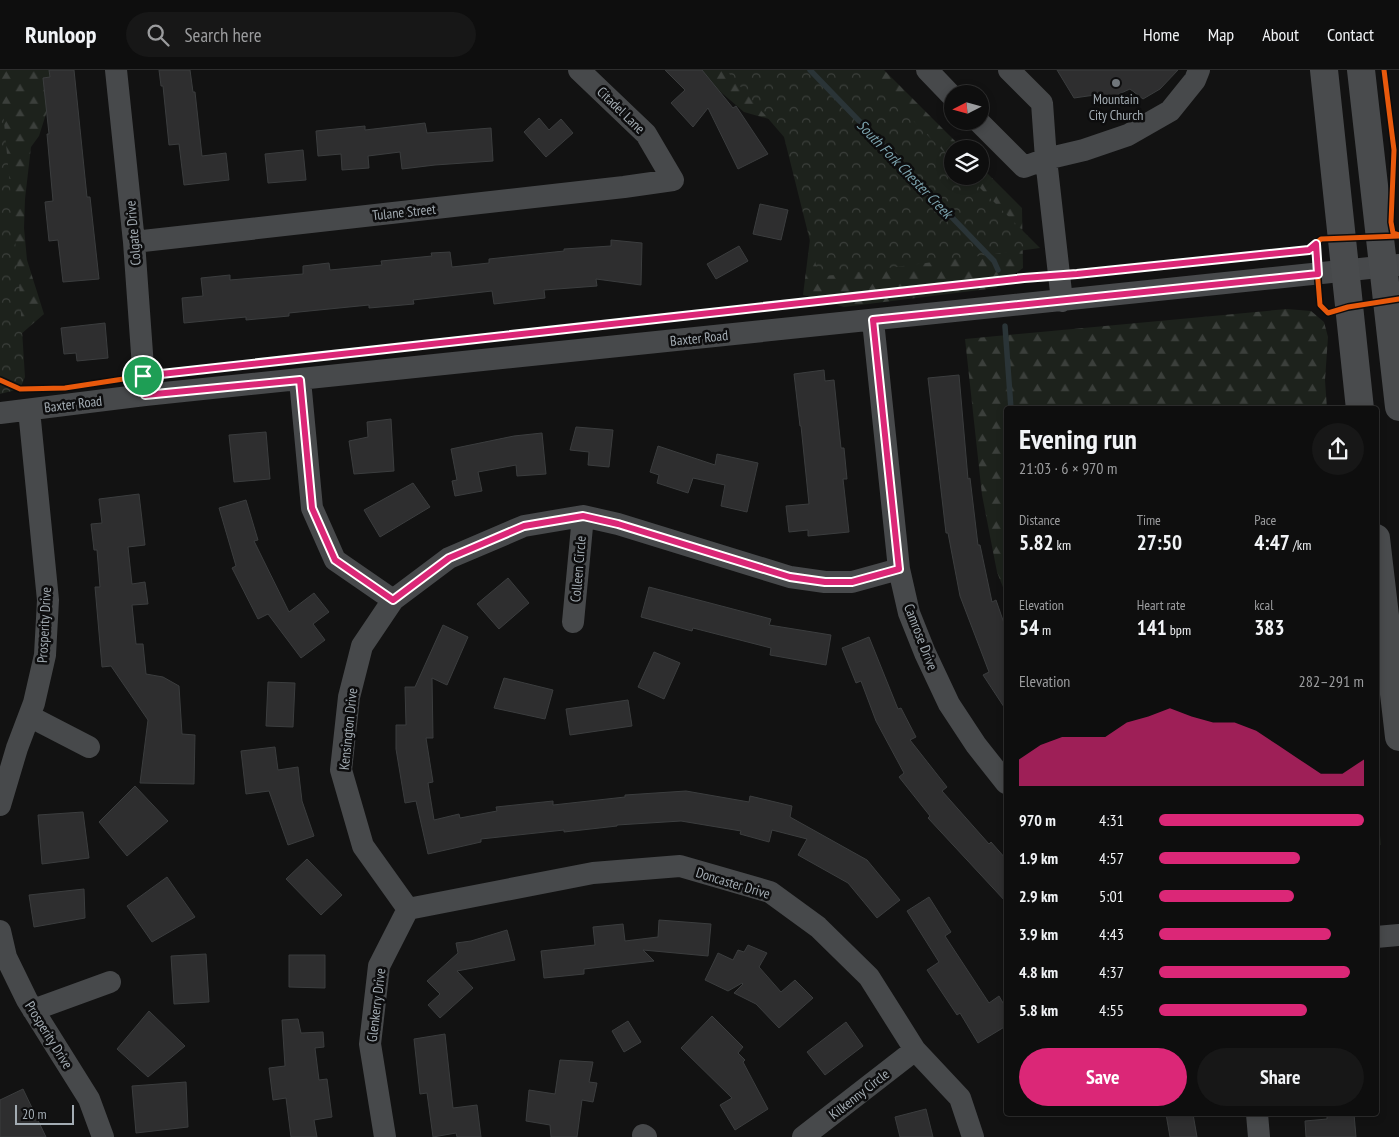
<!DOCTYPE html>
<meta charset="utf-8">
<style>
:root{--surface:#0e0e0e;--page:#171717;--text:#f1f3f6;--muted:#9b9c9e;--line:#2e2e2e;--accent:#db2777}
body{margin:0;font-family:"PT Sans Narrow",sans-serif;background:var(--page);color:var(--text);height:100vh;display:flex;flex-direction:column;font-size:19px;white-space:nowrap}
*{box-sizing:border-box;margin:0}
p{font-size:16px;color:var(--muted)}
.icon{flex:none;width:28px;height:28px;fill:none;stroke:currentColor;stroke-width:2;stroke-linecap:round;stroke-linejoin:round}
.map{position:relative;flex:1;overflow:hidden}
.panel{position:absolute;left:1004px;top:336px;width:375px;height:710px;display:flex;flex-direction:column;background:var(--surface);border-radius:5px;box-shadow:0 2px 8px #0003,0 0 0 1px var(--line)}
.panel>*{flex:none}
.needle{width:32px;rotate:264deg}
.fabs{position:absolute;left:944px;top:15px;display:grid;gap:10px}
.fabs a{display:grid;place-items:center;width:45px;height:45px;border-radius:50%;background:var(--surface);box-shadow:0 2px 8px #0003,0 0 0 1px var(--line);font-size:25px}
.scale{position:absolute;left:15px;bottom:12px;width:59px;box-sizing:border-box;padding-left:5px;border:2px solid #a3acb3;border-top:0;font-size:14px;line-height:18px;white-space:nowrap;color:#a3acb3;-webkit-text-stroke:4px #0d0d0e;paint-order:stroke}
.pin{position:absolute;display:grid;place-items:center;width:42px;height:42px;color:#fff;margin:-21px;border:2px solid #fff;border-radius:50%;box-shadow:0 1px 5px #0007}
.round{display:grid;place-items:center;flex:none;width:52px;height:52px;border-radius:26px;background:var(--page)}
.overview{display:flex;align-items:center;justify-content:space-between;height:85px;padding:0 15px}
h1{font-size:28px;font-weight:800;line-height:38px}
.metrics{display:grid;grid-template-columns:repeat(3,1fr);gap:8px;height:85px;padding:5px 15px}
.metrics div{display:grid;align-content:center}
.metrics b{font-size:21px;font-weight:800}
.metrics small{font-size:14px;font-weight:400}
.metrics p{font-size:14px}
.chart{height:140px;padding:10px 15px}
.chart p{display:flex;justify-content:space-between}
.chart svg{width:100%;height:90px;margin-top:5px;fill:var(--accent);opacity:.7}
.button{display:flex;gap:10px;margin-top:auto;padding:10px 15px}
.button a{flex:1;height:58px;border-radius:30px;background:var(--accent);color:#fff;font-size:20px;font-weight:800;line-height:58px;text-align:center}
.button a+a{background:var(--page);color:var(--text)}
ul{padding:0 15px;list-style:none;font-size:16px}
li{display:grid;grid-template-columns:80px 60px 1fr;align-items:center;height:38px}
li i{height:12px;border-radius:6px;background:var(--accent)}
header{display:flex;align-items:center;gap:30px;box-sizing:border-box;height:70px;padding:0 25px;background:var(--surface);border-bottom:1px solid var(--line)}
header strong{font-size:24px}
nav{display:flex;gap:28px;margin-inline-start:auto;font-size:18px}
.search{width:350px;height:45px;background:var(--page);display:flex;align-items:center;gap:12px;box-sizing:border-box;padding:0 18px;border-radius:28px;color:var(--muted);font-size:19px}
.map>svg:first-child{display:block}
</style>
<header>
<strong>Runloop</strong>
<div class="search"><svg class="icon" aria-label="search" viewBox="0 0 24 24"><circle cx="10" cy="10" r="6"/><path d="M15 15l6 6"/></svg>Search here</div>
<nav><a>Home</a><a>Map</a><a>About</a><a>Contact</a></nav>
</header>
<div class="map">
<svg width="1399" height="1067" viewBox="0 0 1399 1067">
<defs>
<pattern id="forest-firs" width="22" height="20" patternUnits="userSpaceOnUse" patternTransform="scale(1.25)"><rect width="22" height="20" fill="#1d221c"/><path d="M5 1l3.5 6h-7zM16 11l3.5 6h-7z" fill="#3b3f3b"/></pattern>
<pattern id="park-crowns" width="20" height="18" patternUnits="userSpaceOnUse" patternTransform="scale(1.25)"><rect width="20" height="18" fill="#1d221c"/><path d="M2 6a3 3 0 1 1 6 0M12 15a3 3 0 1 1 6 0" fill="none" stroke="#3b3f3b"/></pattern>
</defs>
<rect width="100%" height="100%" fill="#121212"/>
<!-- forest -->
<path fill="url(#forest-firs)" d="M0 0H60L39 66 31 77 25 129 24 158 27 190 44 244 20 265 0 305Z
M695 0H884L963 79H952V106H980V96L1022 138 1023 198 996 218 844 237 803 225 814 137 797 57 744 42Z
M1287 239 1311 241 1324 252 1328 267 1325 310 1327 339H1006V525L997 502 982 425 965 269Z
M1376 728 1381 775H1376Z"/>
<!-- park -->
<path fill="url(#park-crowns)" d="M726 0H863L952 90V106H968L1040 178 819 207 784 67Z
M0 9 19 213 25 307 20 319 0 324Z"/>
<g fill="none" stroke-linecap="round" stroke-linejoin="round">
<!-- stream -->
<path stroke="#2a3437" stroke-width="5.5" d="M810 0 994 191 998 200
M1005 256 1011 339"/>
</g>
<!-- building -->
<path fill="#2e2e2f" stroke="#3b3d3e" d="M49 0H74L87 127H90L99 209 63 212 58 170 49 171 45 132 53 131 47 64H49L43 8 50 7Z
M159 0H190L193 22H195L202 86 226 83 229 110 184 115 179 74 169 75 163 16H161Z
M665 0H702L733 38 736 36 768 84 738 99 708 38 693 57 671 33 685 20Z
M1057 0H1178L1160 19 1143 29 1130 19 1097 34 1095 25 1074 28Z
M539 48 549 60 561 49 573 63 546 87 524 62Z
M425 53 427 63 491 58 493 91 435 95 402 99 400 82 368 86 369 98 342 100 341 84 318 86 316 61 365 56V60Z
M303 80 306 110 268 113 265 84Z
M760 134 788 140 781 170 753 164Z
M611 170 642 173 641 215 596 209 597 216 544 220 545 228 494 234 492 221 413 230 414 234 369 238V235L289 243V246L246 250V247L184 253 182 228 203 226 201 208 230 205V210L303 204V196L329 193 330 200 382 195 381 191 432 186 431 183 450 182 452 197 489 193V189L564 181V179L611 176Z
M739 176 748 191 716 209 707 194Z
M105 253 108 288 77 291 76 283 64 284 61 258Z
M824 300 825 311 834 310 841 378H844L847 409H843L849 462 808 466V460L789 462 786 436 809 434 801 356H800L794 304Z
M959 305 968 409 970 408 978 475H980L992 532 996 530 1006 559V640L983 605 989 602 960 526 948 463H946L928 308Z
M391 349 394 401 354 404 349 371 368 367 367 352Z
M576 357 613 360 609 397 588 395 589 382 570 380Z
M266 362 270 409 234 412 229 365Z
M542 363 546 404 517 406 516 395 478 402 482 421 455 426 452 411 457 410 451 379 514 366Z
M658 376 715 395 717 384 758 393 747 442 721 436 725 415 693 408 688 423 657 413 659 405 650 402Z
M413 413 430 437 380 467 364 440Z
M139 424 145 475 128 477 132 514 145 512 148 534 132 535 136 574H143L146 604 163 607 179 616 182 664 195 665 194 714 140 713 148 650 111 596 102 597 95 517H100L97 480H94L91 454 102 453 99 429Z
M246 430 258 470 254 471 289 542 314 523 329 542 313 554 325 570 301 588 268 544 258 549 232 498 236 496 219 438Z
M508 508 529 533 499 559 477 534Z
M649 517 771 549 769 555 831 565 826 595 770 585 771 578 693 558 692 561 641 547Z
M443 555 468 567 447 615 432 608 433 668H426L433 712 428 713 434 750 459 744 460 748 497 741 496 737 553 731V735L625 727V725L686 721 749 732 750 726 792 736 790 747 867 790 900 830 877 848 848 813 798 785 807 769 772 760 769 772 740 764 741 761 681 751 617 755V756L564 762V760L481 769V772L428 784 416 731 405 733 396 679V655H406L405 617H415Z
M869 567 898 639 901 638 916 667 910 670 947 717 942 721 989 774 991 772 1006 789V832L928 748 930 746 899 707 904 703 876 651 861 611 856 613 842 578Z
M654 582 680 593 664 629 638 617Z
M504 608 553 620 545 649 494 638Z
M268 612 295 613 293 657 266 656Z
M628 630 632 656 570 665 566 639Z
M275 677 278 700 298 697 302 731 314 766 288 775 269 721 246 724 241 681Z
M135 716 168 751 127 786 99 752Z
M83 742 89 788 42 794 38 745Z
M307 789 342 825 321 845 286 809Z
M167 807 195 847 152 872 127 836Z
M84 819 85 848 34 857 29 825Z
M929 827 951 862 945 866 989 933 999 926 1006 938V956L978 973 960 943 957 945 927 900 939 892 907 841Z
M659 850 711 854 708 886 643 880 654 891 584 899V904L544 908 541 881 595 875 593 857 623 854 625 871 658 867Z
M507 860 515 890 457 901 473 918 440 948 428 935 440 924 427 911 458 883 456 873 471 871Z
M748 875 767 883 759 897 781 922 795 910 813 928 779 958 756 934 734 923 743 914 742 913 728 921 705 910 718 883 733 890 738 880 744 882Z
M206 884 209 932 174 934 171 886Z
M289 885H325V918L289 917Z
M149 941 185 976 148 1007 117 979Z
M712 946 743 977 738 983 745 990 743 992 768 1039 735 1060 720 1035 732 1028 681 978Z
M298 949 301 963 323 962 324 977 315 978 319 1010 327 1009 332 1047 314 1050 317 1067H291L286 1028 273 1030 269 998 285 996 282 950Z
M628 951 641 972 624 982 612 961Z
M846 952 863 976 825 1005 807 982Z
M445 964 453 1038 477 1035 481 1067H457L456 1063 433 1067 427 1023 420 1024 414 969Z
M560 990 593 992 589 1012 597 1013 593 1032 582 1030 577 1067H551L550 1055 526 1051 529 1020 555 1024Z
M186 1012 188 1057 136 1063 132 1016Z
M23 1019 46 1067H0V1030Z
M926 1039 933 1067H900L895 1047Z
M1166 1044H1193L1197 1067H1170Z
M1327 1044H1354L1356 1067H1306L1305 1051 1327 1049Z"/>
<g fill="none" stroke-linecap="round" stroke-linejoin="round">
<!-- minor -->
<path stroke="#47494b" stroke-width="22" d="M116 0 134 172 145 325
M927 0 952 26
M1009 0 1042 33 1046 89 1062 231
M978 51 1024 97 1046 89 1084 80 1128 65 1170 41 1195 10 1199 0
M134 172 624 117 673 110 646 64 579 0
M873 251 899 499 909 543 925 583 949 634 976 675 1006 713
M300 310 312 438 335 490 393 530
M0 343 145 325 1399 195
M573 552 583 446
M29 646 89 677
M0 735 17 678 34 633 45 585 48 530 29 340
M408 839 363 776 341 700 349 627 362 576 393 530 449 488 524 456 583 446 618 454 790 507 825 512H852L899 499
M408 839 593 803 680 796 770 822 818 857 869 907 915 980 960 1028 973 1067
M0 861 6 887 27 930 89 1029 103 1067
M1376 867 1399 865
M33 940 110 912
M1257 1044 1259 1067
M643 1065 646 1067
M385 1067 370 974 379 896 408 839
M803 1067 915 980"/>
<!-- major -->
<path stroke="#494b4d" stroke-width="28" d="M1324 0 1360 339
M1361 0 1399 337
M1376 468 1399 667"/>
<defs>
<path id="cycleway" d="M1384 0 1394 80 1391 152 1393 163 1399 165
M1399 166 1321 169 1315 174 1320 235 1328 243 1348 237 1399 229
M0 310 20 319 65 318 143 306 1024 208 1077 204 1309 179 1315 174"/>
</defs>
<!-- cycleway casing -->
<use href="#cycleway" stroke="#0d0d0e" stroke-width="8"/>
<!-- cycleway -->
<use href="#cycleway" stroke="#e8590c" stroke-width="5"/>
</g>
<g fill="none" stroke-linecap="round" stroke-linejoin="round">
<defs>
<path id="route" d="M1316 174 1318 204 873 250 899 499 852 512H825L790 507 618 454 583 446 524 456 449 488 393 530 335 490 312 438 300 310 145 325 143 306 1024 208 1077 204 1309 180Z"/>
</defs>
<!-- route casing -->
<use href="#route" stroke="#fff" stroke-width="10"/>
<!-- route -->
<use href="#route" stroke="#db2777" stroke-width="6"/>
</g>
<!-- markers -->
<circle fill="#70767b" stroke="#0d0d0e" stroke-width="2" cx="1116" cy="13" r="5"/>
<g text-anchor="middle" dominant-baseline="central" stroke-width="5" stroke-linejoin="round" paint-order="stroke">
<!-- poi labels -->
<g font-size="14" fill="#a3acb3" stroke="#0d0d0e">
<text x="1116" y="29">Mountain<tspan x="1116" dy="16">City Church</tspan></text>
</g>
<!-- street labels -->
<g font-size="14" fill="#a3acb3" stroke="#0d0d0e">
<text transform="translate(621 40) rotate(44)">Citadel Lane</text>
<text transform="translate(404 142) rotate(-6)">Tulane Street</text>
<text transform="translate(133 163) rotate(-95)">Colgate Drive</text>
<text transform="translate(699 268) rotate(-6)">Baxter Road</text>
<text transform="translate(73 334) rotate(-7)">Baxter Road</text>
<text transform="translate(578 499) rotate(-85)">Colleen Circle</text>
<text transform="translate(44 555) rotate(-87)">Prosperity Drive</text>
<text transform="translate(921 567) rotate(69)">Camrose Drive</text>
<text transform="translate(348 659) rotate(-84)">Kensington Drive</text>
<text transform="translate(733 813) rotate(17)">Doncaster Drive</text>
<text transform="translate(376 935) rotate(-83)">Glenkerry Drive</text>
<text transform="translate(49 965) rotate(58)">Prosperity Drive</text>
<text transform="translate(859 1024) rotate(-38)">Kilkenny Circle</text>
</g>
<!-- water labels -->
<g font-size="15" font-style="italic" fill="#7ba2ad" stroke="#0d0d0e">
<text transform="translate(905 99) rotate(46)">South Fork Chester Creek</text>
</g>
</g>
</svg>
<div class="fabs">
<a><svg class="needle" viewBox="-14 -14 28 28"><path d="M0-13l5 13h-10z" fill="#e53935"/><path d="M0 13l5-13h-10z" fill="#9b9c9e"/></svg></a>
<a><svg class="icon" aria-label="layers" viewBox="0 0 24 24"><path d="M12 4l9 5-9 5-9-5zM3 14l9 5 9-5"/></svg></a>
</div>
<div class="scale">20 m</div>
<div class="pin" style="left:143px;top:306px;background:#1e9e55"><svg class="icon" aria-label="arrive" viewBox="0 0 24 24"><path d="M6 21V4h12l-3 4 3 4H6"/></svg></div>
<section class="panel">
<div class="overview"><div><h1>Evening run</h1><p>21:03 · 6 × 970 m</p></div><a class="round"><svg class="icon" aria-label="share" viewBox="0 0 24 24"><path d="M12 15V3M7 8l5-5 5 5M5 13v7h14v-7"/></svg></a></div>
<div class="metrics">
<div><p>Distance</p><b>5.82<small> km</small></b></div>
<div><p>Time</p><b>27:50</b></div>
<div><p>Pace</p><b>4:47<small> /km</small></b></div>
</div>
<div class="metrics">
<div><p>Elevation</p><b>54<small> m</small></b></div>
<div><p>Heart rate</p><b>141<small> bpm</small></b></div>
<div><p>kcal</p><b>383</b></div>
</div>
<div class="chart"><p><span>Elevation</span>282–291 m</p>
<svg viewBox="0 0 160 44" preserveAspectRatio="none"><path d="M0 44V31L10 24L20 20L30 20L40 20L50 13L60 10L70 6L80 10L90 13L100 13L110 17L120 24L130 31L140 38L150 38L160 31V44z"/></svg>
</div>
<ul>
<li><b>970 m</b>4:31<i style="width:100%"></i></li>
<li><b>1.9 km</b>4:57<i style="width:69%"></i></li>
<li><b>2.9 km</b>5:01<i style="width:66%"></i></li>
<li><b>3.9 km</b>4:43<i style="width:84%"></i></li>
<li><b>4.8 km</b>4:37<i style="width:93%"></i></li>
<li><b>5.8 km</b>4:55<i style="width:72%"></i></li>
</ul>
<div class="button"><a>Save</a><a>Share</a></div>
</section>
</div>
